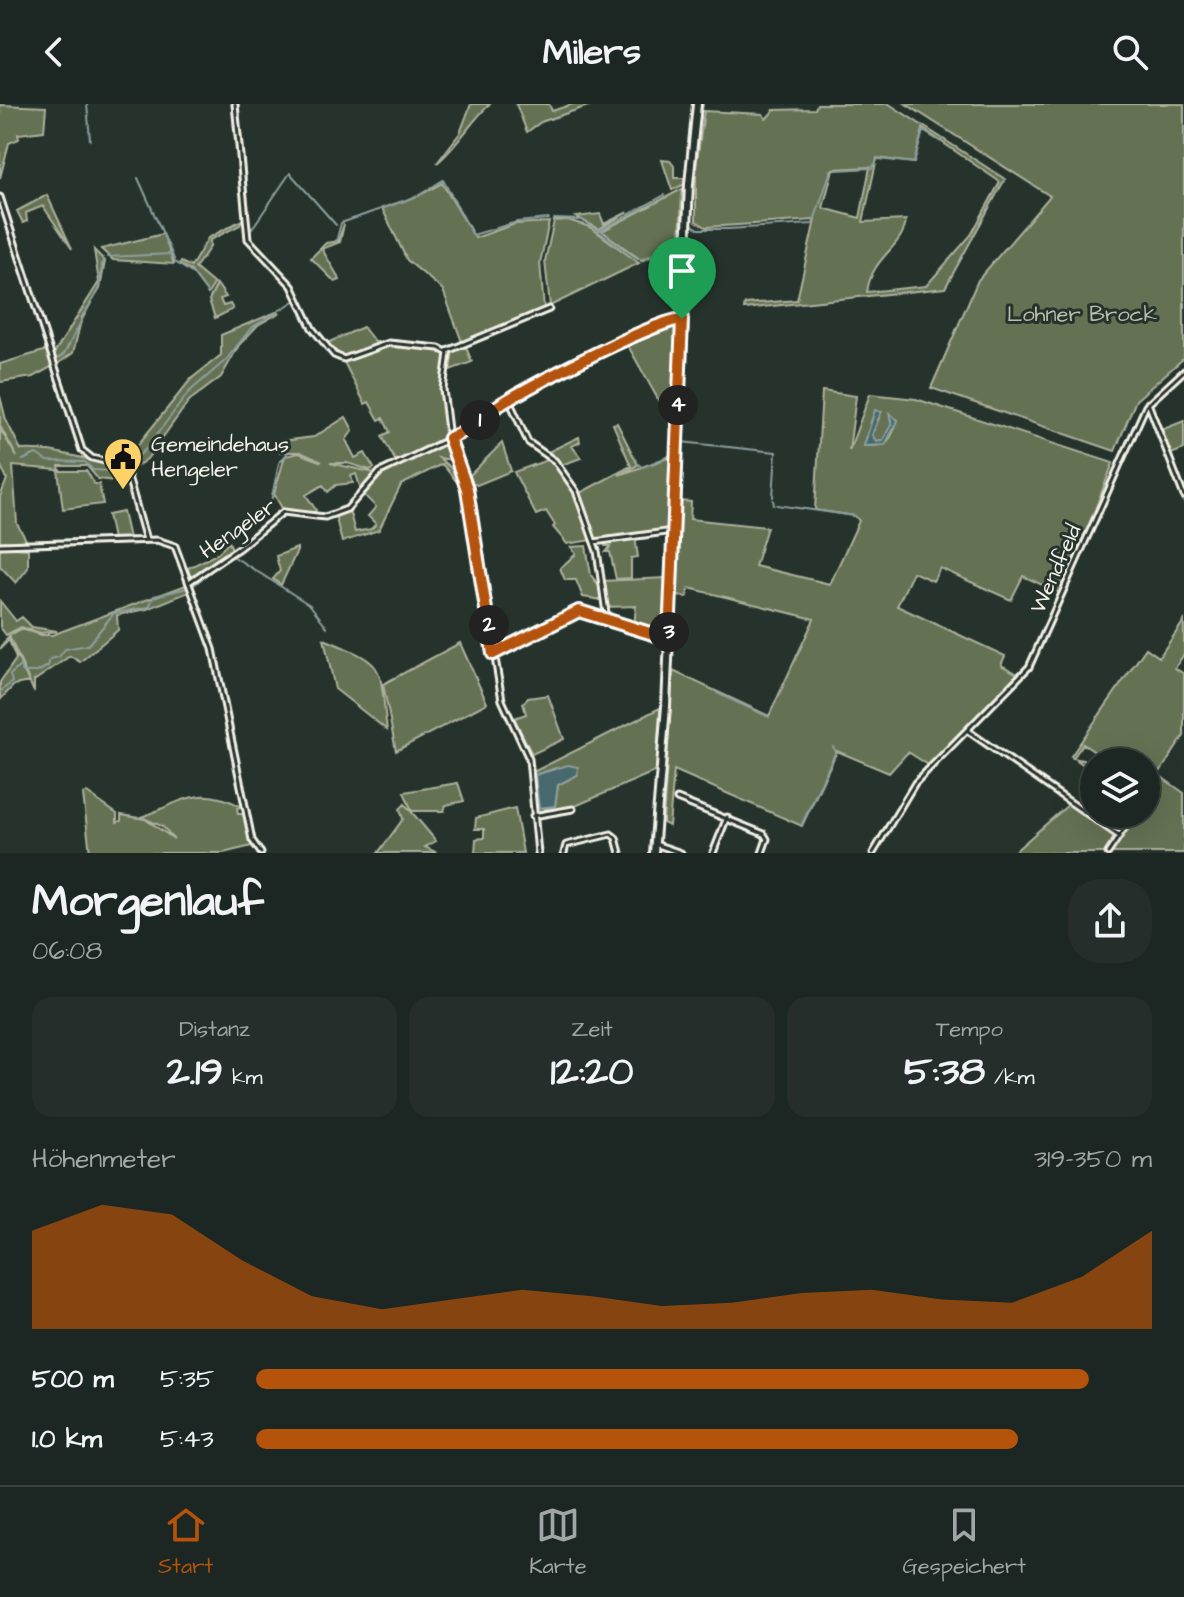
<!DOCTYPE html>
<html lang="de">
<meta charset="utf-8">
<style>
:root{--surface:#1c2622;--page:#252e2a;--text:#f1f3f6;--muted:#a0a5a5;--line:#3a4340;--accent:#b45309}
body{margin:0;font-family:"Architects Daughter",sans-serif;background:var(--page);color:var(--text);height:100vh;display:flex;flex-direction:column;font-size:30px;white-space:nowrap}
*{box-sizing:border-box;margin:0}
p{font-size:26px;color:var(--muted)}
.icon{flex:none;width:44px;height:44px;fill:none;stroke:currentColor;stroke-width:2;stroke-linecap:round;stroke-linejoin:round}
.map{position:relative;height:749px;overflow:hidden}
.drawer{display:flex;flex-direction:column;background:var(--surface);flex:1}
.drawer>*{flex:none}
.controls{position:absolute;left:1080px;top:644px;display:grid;gap:16px}
.controls a{display:grid;place-items:center;width:80px;height:80px;border-radius:50%;background:var(--surface);box-shadow:0 8px 32px #0002,0 0 0 2px var(--line);font-size:40px}
.pin{position:absolute;display:grid;place-items:center;width:68px;height:68px;color:#fff;margin:-82px -34px;border-radius:50% 50% 50% 0;rotate:-45deg;box-shadow:0 0 8px #0007}
.pin .icon{rotate:45deg}
.km{position:absolute;width:40px;height:40px;margin:-20px;border-radius:50%;background:#222;color:#fff;font-size:22px;line-height:40px;text-align:center}
.round{display:grid;place-items:center;flex:none;width:84px;height:84px;border-radius:32px;background:var(--page)}
.overview{display:flex;align-items:center;justify-content:space-between;height:136px;padding:0 32px}
h1{font-size:44px;font-weight:800;line-height:60px}
.stats{display:grid;grid-template-columns:repeat(3,1fr);gap:12px;height:136px;padding:8px 32px}
.stats div{display:grid;align-content:center;border-radius:20px;background:var(--page);text-align:center}
.stats b{font-size:40px;font-weight:800}
.stats small{font-size:22px;font-weight:400}
.stats p{font-size:22px}
.chart{height:224px;padding:16px 32px}
.chart p{display:flex;justify-content:space-between}
.chart svg{width:100%;height:144px;margin-top:8px;fill:var(--accent);opacity:.7}
ul{padding:0 32px;list-style:none;font-size:26px}
li{display:grid;grid-template-columns:128px 96px 1fr;align-items:center;height:60px}
li i{height:20px;border-radius:10px;background:var(--accent)}
header{display:flex;justify-content:space-between;align-items:center;height:104px;padding:0 32px;background:var(--surface);font-size:36px;font-weight:800}
.tab-bar{display:flex;justify-content:space-around;align-items:center;height:112px;border-top:2px solid var(--line);background:var(--surface);font-size:22px;color:var(--muted)}
.tab-bar a{display:grid;justify-items:center;gap:4px}
.tab-bar .current{color:var(--accent)}
.map>svg:first-child{display:block}
</style>
<header><svg class="icon" aria-label="back" viewBox="0 0 24 24"><path d="M15 5l-7 7 7 7"/></svg>Milers<svg class="icon" aria-label="search" viewBox="0 0 24 24"><circle cx="10" cy="10" r="6"/><path d="M15 15l6 6"/></svg></header>
<div class="map">
<svg width="1184" height="749" viewBox="0 0 1184 749">
<rect width="100%" height="100%" fill="#26332d"/>
<filter id="ink" filterUnits="userSpaceOnUse"><feTurbulence type="fractalNoise" baseFrequency=".0125" numOctaves="2"/><feDisplacementMap in="SourceGraphic" scale="16" xChannelSelector="R" yChannelSelector="G"/><feConvolveMatrix kernelMatrix="1 2 1 2 8 2 1 2 1" color-interpolation-filters="sRGB"/></filter>
<g filter="url(#ink)">
<!-- green -->
<path fill="#657152" stroke="#acb19d" stroke-width="2" fill-rule="evenodd" d="M471 0H490C470 18 458 42 437 59L460 29Z
M516 0H549L552 7 573 0H594L541 18 527 28Z
M817 0H889L1005 75 945 184 744 205 745 200 797 196 815 116 706 123 696 117V64L704 7 763 10 766 15 774 6 815 5ZM923 25 1000 78 971 131 926 182 867 188C872 151 903 145 906 116L863 118 877 54 914 59ZM870 63 860 114 823 104 833 65Z
M906 0H1184V254L1136 296 1115 347 931 284 978 176 1050 92Z
M0 1 46 3 44 27 18 30 19 35 9 39 0 74Z
M662 56 670 57 674 62V74H686L685 80 672 86Z
M442 79 475 134 515 120 549 118 540 159 544 205 462 238 443 186 407 156 382 104 418 92Z
M682 85 680 139 641 156 602 127Z
M47 91 72 145 43 102 26 109 27 117 23 119 17 107Z
M628 108 599 125 576 113 600 110 604 120Z
M242 116 240 121 210 136V143L195 164 214 180 208 190 191 167 179 160 181 158 191 163 208 134Z
M568 116 590 123 639 159 550 202 545 157 554 117Z
M344 120 340 138 322 145 340 176 335 178 311 154 326 139 338 137Z
M163 130 174 160 113 156 101 145Z
M94 146 105 157 100 185 82 213 73 249 56 261 53 251 99 178Z
M217 180 226 193 220 195 223 202 230 200 233 205 215 214 209 196Z
M276 208 279 209 258 221 239 241 221 273 189 297 147 355 131 366 129 357 132 348 191 275 221 251V231Z
M677 218 674 290 659 297 627 240Z
M363 223 375 238H380L343 253 327 239Z
M465 241 472 258 450 266 453 246Z
M387 242 442 246 446 251 442 289 447 332 396 358 382 332 390 328 383 314 379 316 369 298 365 300 344 258Z
M47 246 53 262 33 273 0 278V260Z
M822 287 856 292 849 347 870 290 916 295 1113 359 1062 490 1023 472 1011 496 940 464 933 477 913 468 897 502 1005 552 1001 561 1020 571 930 662 908 648 889 669 837 647 802 722 674 666 669 722 663 719 673 567 769 612 814 515 689 484 687 493 675 492 679 397 691 398 690 415 767 423 755 462 830 480 859 417 855 412 815 406ZM881 309 872 331 876 337 884 336 892 320 890 314 898 316C889 338 889 343 864 342L872 315Z
M0 292 6 316 21 346C56 343 88 359 124 361L126 368 115 377 98 375 87 362H59L60 367H87L94 380H99L103 400 63 405 58 366 13 362 17 420 28 439 0 437V393L7 375 0 360V325L17 353 0 322Z
M346 313 353 326 346 336 355 354 365 349 374 364 370 366 347 359H330L375 369 362 389 356 370 351 372 353 379 336 381 328 388 323 381 306 391 316 406 312 410 282 404 274 390 285 352 299 349 322 358 300 348H280L282 337 314 333Z
M1184 317V345L1171 350 1161 326Z
M617 319 638 361 619 371 671 353 669 425 596 435 580 389 631 362 613 320Z
M579 333 580 338 572 342 581 354 561 361 546 349Z
M445 338 452 356 439 354 460 372 464 386 442 360 401 381 379 426 342 438 335 411 349 406 355 428 371 425 376 420 368 412 376 403 364 391 376 374Z
M502 339 511 367 477 381 471 379 468 373Z
M550 355 576 391 592 436 567 440 553 423 555 421 546 407 536 411 514 368Z
M123 408 129 434 113 435 108 411Z
M635 433 638 453 631 454V474L616 475 610 448H606L611 442H605V437Z
M229 438 232 445 191 474 188 464 217 450Z
M586 442 591 471 599 482 602 496 583 493 576 476H565L560 464 576 450 571 443Z
M0 443 28 445V464L16 479 0 462Z
M297 444V447L281 481 273 475 280 467 276 452Z
M666 474 662 531 634 523 636 502 606 503 602 477Z
M186 481 189 488 147 505 117 511 118 526 80 558 70 552 34 577V588L9 532 21 525 41 531H52Z
M0 497 16 517 22 513 32 523 57 527 41 529 21 523 6 531 0 523Z
M1184 517V550L1175 564 1184 570V632L1146 689V658H1109L1083 640 1073 654 1094 658V668L1071 652 1146 544 1159 553Z
M8 533 29 578 14 581 0 596V578L16 555 9 536 0 545Z
M324 535C389 562 378 558 387 626L335 585Z
M460 539 487 599 396 647 383 580Z
M548 591 564 635 532 650 514 614 526 610 523 599 528 594Z
M660 604 656 667 573 703 534 708 533 668ZM556 664 577 671 558 681 555 702 545 705 536 701 535 671Z
M1160 672 1184 689V749H1109L1136 710H1146V694Z
M458 679 464 697 446 701 444 707H412L404 688Z
M87 689 117 710V718L121 717V711L145 715 174 735 162 722 141 713C184 697 199 680 242 703L237 704 238 710H244L252 742 223 749H90L83 690Z
M405 700 436 737 425 743 437 749H378L403 715 400 705Z
M1069 700 1116 732 1105 749H1013Z
M515 704 523 749H475L476 735 484 734V725H475L476 714Z"/>
<!-- water -->
<path fill="#46686c" stroke="#8c9f9e" stroke-width="2" d="M875 306 881 308 872 331 876 337 883 336 892 319 889 309 898 316 885 341 864 342Z
M568 661 578 663 577 671 558 681 555 702 539 704 535 671Z"/>
<g fill="none" stroke-linecap="round" stroke-linejoin="round">
<!-- stream -->
<path stroke="#8c9f9e" stroke-width="2" d="M87 0 90 36
M695 51 703 0
M694 61 691 120 699 125H728L813 120 831 66
M836 66 872 64 878 55 914 59 923 27 941 38 943 35
M138 74 172 150
M554 115 582 116 638 155
M599 127 665 91
M249 129 290 69 336 121
M336 138 341 119 418 92 443 76 473 131 517 118 549 115
M668 145 681 143 684 82
M108 153 172 150 175 158 193 170 208 190
M641 157 666 147
M686 213 691 122
M56 256 64 250 99 184 103 154
M1145 306 1148 304 1184 399
M681 338 776 348 773 393
M444 339 449 340 453 353
M23 356 36 350 47 357 85 358 93 366 112 367 116 371 124 365
M454 357 460 371
M638 360 642 363 672 351 670 424
M128 361 145 346 189 288 226 256 251 224 296 196
M380 371 422 350
M680 375 682 317
M773 396 774 401
M777 401 855 412
M270 402 279 359 287 350
M231 451 310 501 327 523
M194 481 228 453
M0 588 12 578 10 571 20 562 23 568H37L48 562 50 555 59 553 65 545 88 541 114 509 149 503 154 492 188 484
M717 589 769 613
M970 626 1033 559 1125 352
M937 660 968 629
M903 703 914 683 934 664
M662 718 678 398
M801 722 836 647 833 643
M875 749 900 707
M1105 749 1117 733"/>
<defs>
<path id="minor" d="M235 0 248 135 292 182 312 224 334 251 344 255 389 239 439 244 448 249 443 285 449 334 467 385 502 596 529 655 538 749
M0 93 82 346 92 354 125 362 146 436
M447 247 549 205
M509 296 528 338 555 357 576 387 597 447 607 516
M1148 299 1184 392
M594 438 673 427
M0 441 157 436 175 442 213 545 252 736 261 749
M189 478 239 444 283 408 325 413 347 405 380 368 462 329 516 292 607 246 682 215
M493 550 579 507 669 535
M968 627 1119 732
M677 695 764 730 767 735 762 749
M533 712 573 705
M655 740 681 749
M564 749 566 741 611 730 616 734 620 749
M713 749 727 713
M873 749 915 679 1029 563 1146 302 1184 267
M1108 749 1134 710"/>
<path id="secondary" d="M654 749 666 602 689 80 697 0"/>
</defs>
<!-- minor casing -->
<use href="#minor" stroke="#f4f1e8" stroke-width="9"/>
<!-- secondary casing -->
<use href="#secondary" stroke="#f4f1e8" stroke-width="12"/>
<!-- minor -->
<use href="#minor" stroke="#26332d" stroke-width="3"/>
<!-- secondary -->
<use href="#secondary" stroke="#26332d" stroke-width="6"/>
</g>
</g>
<g fill="none" stroke-linecap="round" stroke-linejoin="round" filter="url(#ink)">
<defs>
<path id="route" d="M682 215 669 535 579 507 493 550 467 385 449 334C470 327 483 311 501 300 532 281 652 218 682 215Z"/>
</defs>
<!-- route casing -->
<use href="#route" stroke="#fff" stroke-width="16"/>
<!-- route -->
<use href="#route" stroke="#b45309" stroke-width="10"/>
</g>
<!-- icons -->
<defs>
<symbol id="civic-pin" viewBox="-11 -11 22 30"><path d="M0 17L-7.5 6A9.5 9.5 0 1 1 7.5 6Z" fill="#ffd166" stroke="#26332d"/><path d="M-.6-6.5H3V-4.5H.6V-3L4-1V1h2V6H-6V1h2V-1L-.6-3ZM-1.2 2.5V6h2.4V2.5Z" fill="#111"/></symbol>
</defs>
<g fill-rule="evenodd">
<use href="#civic-pin" x="101" y="331" width="44" height="60"/>
</g>
<g text-anchor="middle" dominant-baseline="central" stroke-width="6" stroke-linejoin="round" paint-order="stroke">
<!-- park labels -->
<g font-size="22" fill="#bbbeac" stroke="#26332d">
<text x="1082" y="210">Lohner Brock</text>
</g>
<!-- poi labels -->
<g font-size="22" fill="#f4f1e8" stroke="#26332d" text-anchor="start">
<text x="151" y="340">Gemeindehaus<tspan x="151" dy="25">Hengeler</tspan></text>
</g>
<!-- street labels -->
<g font-size="22" fill="#f4f1e8" stroke="#26332d">
<text transform="translate(238 425) rotate(-35)">Hengeler</text>
<text transform="translate(1056 465) rotate(-66)">Wendfeld</text>
</g>
</g>
</svg>
<div class="controls">
<a><svg class="icon" aria-label="layers" viewBox="0 0 24 24"><path d="M12 4l9 5-9 5-9-5zM3 14l9 5 9-5"/></svg></a>
</div>
<div class="pin" style="left:682px;top:215px;background:#1e9e55"><svg class="icon" aria-label="arrive" viewBox="0 0 24 24"><path d="M6 21V4h12l-3 4 3 4H6"/></svg></div>
<b class="km" style="left:480px;top:316px">1</b>
<b class="km" style="left:489px;top:521px">2</b>
<b class="km" style="left:669px;top:528px">3</b>
<b class="km" style="left:678px;top:301px">4</b>
</div>
<section class="drawer">
<div class="overview"><div><h1>Morgenlauf</h1><p>06:08</p></div><a class="round"><svg class="icon" aria-label="share" viewBox="0 0 24 24"><path d="M12 15V3M7 8l5-5 5 5M5 13v7h14v-7"/></svg></a></div>
<div class="stats">
<div><p>Distanz</p><b>2.19<small> km</small></b></div>
<div><p>Zeit</p><b>12:20</b></div>
<div><p>Tempo</p><b>5:38<small> /km</small></b></div>
</div>
<div class="chart"><p><span>Höhenmeter</span>319–350 m</p>
<svg viewBox="0 0 160 44" preserveAspectRatio="none"><path d="M0 44V14L10 6L20 9L30 23L40 34L50 38L60 35L70 32L80 34L90 37L100 36L110 33L120 32L130 35L140 36L150 28L160 14V44z"/></svg>
</div>
<ul>
<li><b>500 m</b>5:35<i style="width:93%"></i></li>
<li><b>1.0 km</b>5:43<i style="width:85%"></i></li>
</ul>
</section>
<nav class="tab-bar">
<a class="current"><svg class="icon" aria-label="home" viewBox="0 0 24 24"><path d="M3 11l9-7 9 7M6 9v11h12V9"/></svg>Start</a>
<a><svg class="icon" aria-label="map" viewBox="0 0 24 24"><path d="M3 6l6-2 6 2 6-2v14l-6 2-6-2-6 2zM9 4v14M15 6v14"/></svg>Karte</a>
<a><svg class="icon" aria-label="saved" viewBox="0 0 24 24"><path d="M7 4h10v16l-5-4-5 4z"/></svg>Gespeichert</a>
</nav>
